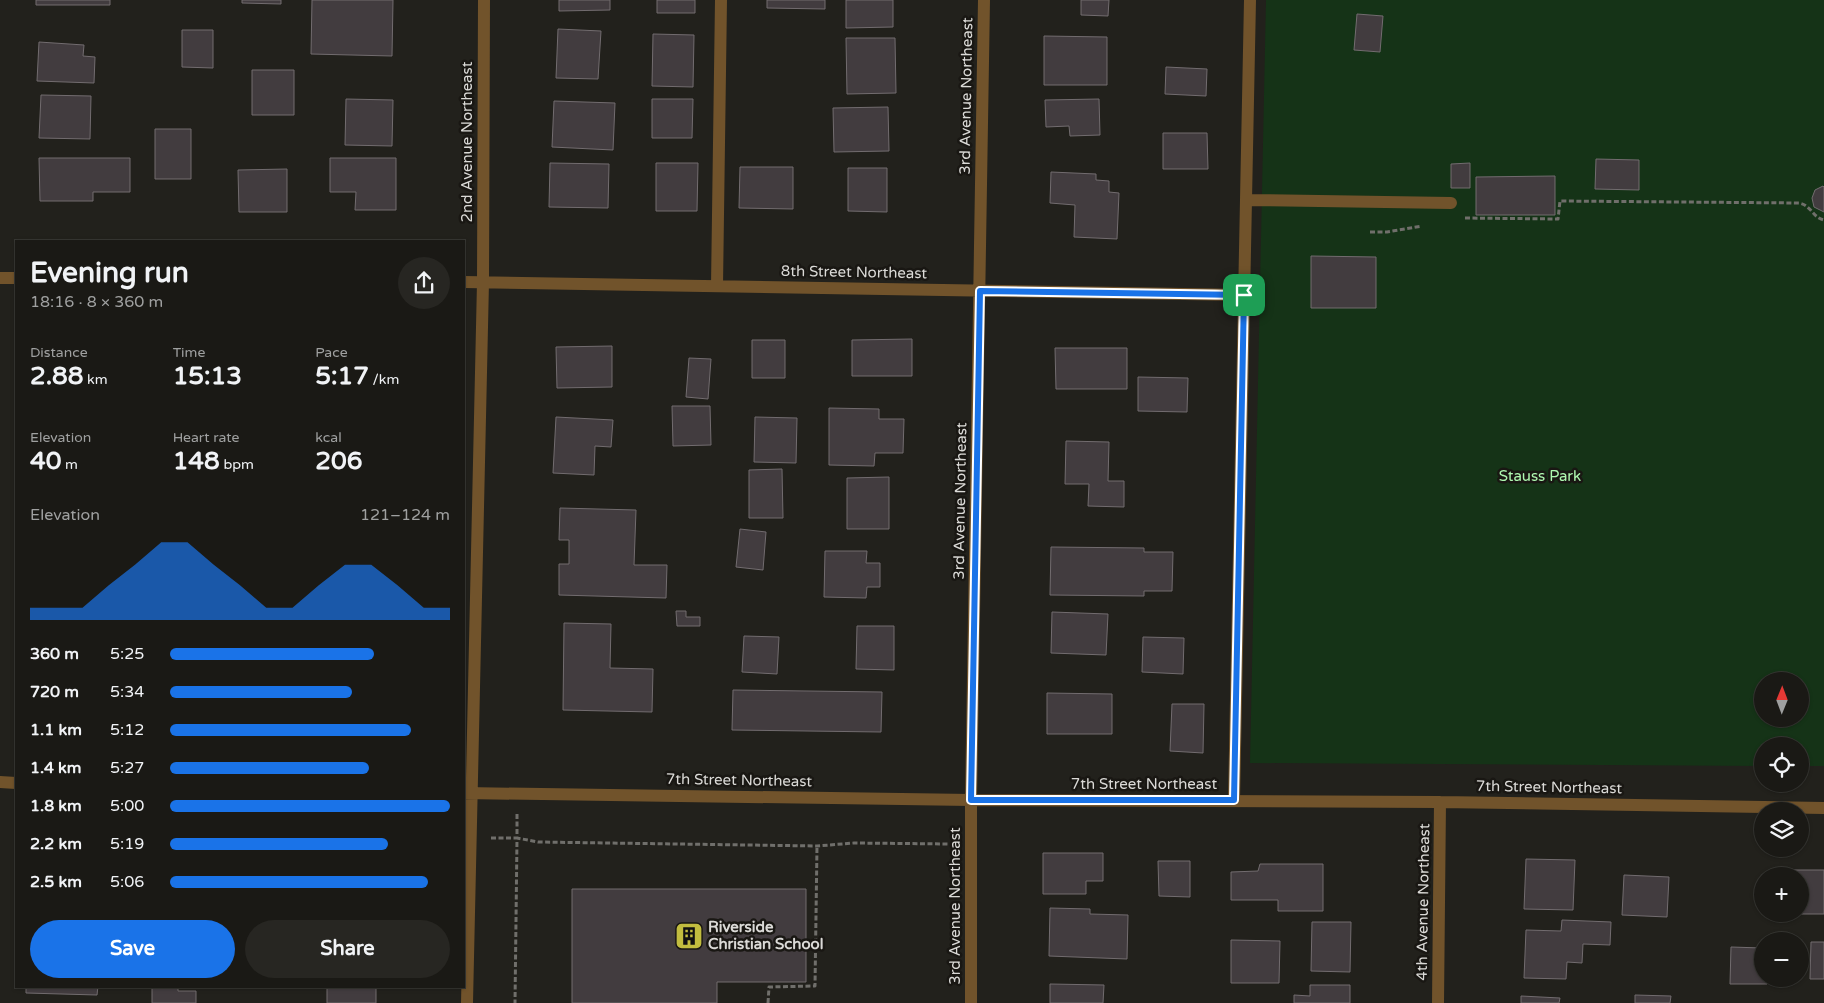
<!DOCTYPE html>
<meta charset="utf-8">
<style>
:root{--surface:#1a1915;--page:#272622;--text:#f1f3f6;--muted:#9fa0a0;--line:#383834;--accent:#1a73e8}
body{margin:0;font-family:"Varela Round",sans-serif;background:var(--page);color:var(--text);height:100vh;display:flex;flex-direction:column;font-size:19px;white-space:nowrap}
*{box-sizing:border-box;margin:0}
p{font-size:16px;color:var(--muted)}
.icon{flex:none;width:28px;height:28px;fill:none;stroke:currentColor;stroke-width:2;stroke-linecap:round;stroke-linejoin:round}
.map{position:relative;flex:1;overflow:hidden}
.details{position:absolute;left:15px;top:240px;width:450px;height:748px;display:flex;flex-direction:column;background:var(--surface);border-radius:0px;box-shadow:0 1px 4px #0004,0 0 0 1px var(--line)}
.details>*{flex:none}
.needle{width:32px;rotate:1deg}
.fabs{position:absolute;left:1754px;top:672px;display:grid;gap:10px}
.fabs a{display:grid;place-items:center;width:55px;height:55px;border-radius:50%;background:var(--surface);box-shadow:0 1px 4px #0004,0 0 0 1px var(--line);font-size:25px}
.pin{position:absolute;display:grid;place-items:center;width:42px;height:42px;color:#fff;margin:-21px;border-radius:10px;box-shadow:0 2px 8px #0006}
.round{display:grid;place-items:center;flex:none;width:52px;height:52px;border-radius:26px;background:var(--page)}
.headline{display:flex;align-items:center;justify-content:space-between;height:85px;padding:0 15px}
h1{font-size:28px;font-weight:800;line-height:38px}
.figures{display:grid;grid-template-columns:repeat(3,1fr);gap:8px;height:85px;padding:5px 15px}
.figures div{display:grid;align-content:center}
.figures b{font-size:25px;font-weight:800}
.figures small{font-size:14px;font-weight:400}
.figures p{font-size:14px}
.chart{height:140px;padding:10px 15px}
.chart p{display:flex;justify-content:space-between}
.chart svg{width:100%;height:90px;margin-top:5px;fill:var(--accent);opacity:.7}
.primary-button{display:flex;gap:10px;margin-top:auto;padding:10px 15px}
.primary-button a{flex:1;height:58px;border-radius:30px;background:var(--accent);color:#fff;font-size:20px;font-weight:800;line-height:58px;text-align:center}
.primary-button a+a{background:var(--page);color:var(--text)}
ul{padding:0 15px;list-style:none;font-size:16px}
li{display:grid;grid-template-columns:80px 60px 1fr;align-items:center;height:38px}
li i{height:12px;border-radius:6px;background:var(--accent)}
.map>svg:first-child{display:block}
</style>
<div class="map">
<svg width="1824" height="1003" viewBox="0 0 1824 1003">
<rect width="100%" height="100%" fill="#22211c"/>
<!-- green -->
<path fill="#153317" fill-rule="evenodd" d="M1266 0H1824V766H1800V746H1762V766L1250 763ZM1762 681H1800V719H1762Z"/>
<!-- building -->
<path fill="#423c3f" stroke="#726c6f" d="M36 0H110V5H36Z
M242 0H281V4L242 3Z
M312 0H393L392 56 311 54Z
M559 0H610V10L559 11Z
M657 0H695V13H657Z
M767 0H825V9L767 8Z
M846 0H893V27L846 28Z
M1081 0H1109L1108 16 1081 15Z
M1357 14 1383 16 1380 52 1354 50Z
M558 29 601 31 598 79 556 78Z
M182 30H213V68L182 67Z
M653 34 694 35 693 87 652 86Z
M1044 36 1107 37V85H1044Z
M846 38H895L896 93 847 94Z
M39 42 84 45 83 56 95 57 94 83 37 81Z
M1166 67 1207 69 1206 96 1165 94Z
M252 70H294V115H252Z
M41 95 91 96 90 139 39 138Z
M346 99 393 100 392 146 345 145Z
M652 99H693L692 138H652Z
M1099 99 1100 135 1070 136 1069 126 1046 127 1045 100Z
M554 101 615 103 613 150 552 147Z
M888 107 889 151 834 152 833 108Z
M155 129H191V179H155Z
M1163 133H1207L1208 169H1163Z
M39 158H130V192H93V201H40Z
M330 158H396V210H355L356 192H330Z
M1596 159 1639 160V190L1595 189Z
M550 163 609 164 608 208 549 207Z
M656 163H698L697 211H656Z
M1470 163V188H1451V164Z
M740 167H793V209L739 208Z
M848 168H887V212L848 211Z
M287 169V212H239L238 170Z
M1051 172 1096 174V180L1109 181V192L1119 193 1117 239 1074 237 1075 205 1050 203Z
M1555 176V215H1476V177Z
M1823 186 1824 187V212L1814 207 1812 198 1815 190Z
M1311 256 1376 257V308H1311Z
M912 339V376H852V340Z
M752 340H785V378H752Z
M612 346V387L557 388 556 347Z
M1055 348H1127V389H1056Z
M689 358 711 359 708 399 686 397Z
M1138 377 1188 378 1187 412 1138 411Z
M672 406H710L711 445 673 446Z
M829 408 879 409V419H904L903 453H875L874 466 829 465Z
M556 417 613 420 611 447 595 446 594 475 553 473Z
M755 417 797 418 796 463 754 462Z
M1066 441 1109 442 1108 481H1124V507L1088 506 1089 484H1065Z
M782 469 783 518H749V470Z
M889 477V529H847V478Z
M560 508 636 510 634 565H667L666 598 559 595V564H569V540H559Z
M740 529 766 532 763 570 736 567Z
M1051 547 1144 548V552H1173L1172 591H1144V596L1050 595Z
M825 551H867L866 563H880V587H867L866 598 824 597Z
M676 611H686V617H700V626H677Z
M1052 612 1108 614 1106 655 1051 653Z
M564 623 611 624 610 668 653 669 652 712 563 710Z
M857 626H894V670L856 669Z
M744 636 779 637 777 674 742 672Z
M1143 637 1184 638 1183 674 1142 672Z
M733 690 882 692 881 732 732 730Z
M1047 693 1112 694V734H1047Z
M1172 704H1204L1203 753 1170 751Z
M1043 853H1103V881H1086V894H1043Z
M1526 859 1575 860 1573 910 1524 909Z
M1158 861H1190V897L1159 896Z
M1260 864H1323V911H1278V900H1231V872L1258 871Z
M1775 870H1824V914H1775H1800V876H1775Z
M1624 875 1669 877 1667 917 1622 915Z
M572 889H806V982H717V1003H572Z
M1050 908 1090 909V914L1128 915 1127 959 1049 956Z
M1562 920 1611 922 1610 945 1583 944 1582 963 1567 962 1566 979 1524 978 1526 930 1561 931Z
M1312 922H1351L1350 972 1311 971Z
M1231 940 1280 941 1279 983H1231Z
M1811 942H1824V979H1810Z
M1731 947 1762 948V979H1767V984H1730Z
M1050 984 1104 985 1103 1003H1050Z
M1310 985H1350V1003H1294V995L1310 996Z
M26 986H98L97 995 26 993Z
M152 986H178V991H196V1003H152Z
M327 986H376V1003H327Z
M1635 995 1671 996 1670 1003H1635Z
M1521 996 1560 998 1559 1003H1521Z"/>
<g fill="none" stroke-linecap="round" stroke-linejoin="round">
<!-- path -->
<path stroke="#706f6b" stroke-width="3" stroke-dasharray="5 2.5" stroke-linecap="butt" d="M1465 218 1558 219 1560 201 1799 203C1811 205 1813 218 1824 220
M1370 232H1387L1422 226
M517 814V838L538 842 817 846 854 843 951 844
M491 838H517L515 1003
M768 1003 769 987 815 986 817 846"/>
<!-- minor -->
<path stroke="#71532b" stroke-width="12" d="M1247 200 1451 203
M0 278H16
M464 282 1245 295
M717 286 721 0
M0 782 16 783
M464 793 971 800 1440 802 1824 808
M1234 800 1250 0
M467 1003 483 282 484 0
M971 1003V800L984 0
M1438 1003 1440 802"/>
</g>
<g fill="none" stroke-linecap="round" stroke-linejoin="round">
<defs>
<path id="route" d="M980 291 1244 295 1234 800H971Z"/>
</defs>
<!-- route casing -->
<use href="#route" stroke="#fff" stroke-width="10"/>
<!-- route -->
<use href="#route" stroke="#1a73e8" stroke-width="6"/>
</g>
<!-- icons -->
<defs>
<symbol id="building-square" viewBox="-11 -11 22 22"><rect x="-9" y="-9" width="18" height="18" rx="4" fill="#c2bd3f" stroke="#191713"/><path d="M-4-6H4V6H1V3H-1V6H-4ZM-2.5-4.3h1.7v1.8h-1.7ZM.8-4.3h1.7v1.8H.8ZM-2.5-1h1.7V.8h-1.7ZM.8-1h1.7V.8H.8Z" fill="#111"/></symbol>
</defs>
<g fill-rule="evenodd">
<use href="#building-square" x="673" y="920" width="32" height="32"/>
</g>
<g text-anchor="middle" dominant-baseline="central" stroke-width="5" stroke-linejoin="round" paint-order="stroke">
<!-- street labels -->
<g font-size="15" fill="#dbdad7" stroke="#191713">
<text transform="translate(966 96) rotate(-89)">3rd Avenue Northeast</text>
<text transform="translate(467 142) rotate(-90)">2nd Avenue Northeast</text>
<text transform="translate(854 272) rotate(1)">8th Street Northeast</text>
<text transform="translate(960 501) rotate(-89)">3rd Avenue Northeast</text>
<text transform="translate(739 780) rotate(1)">7th Street Northeast</text>
<text x="1144" y="784">7th Street Northeast</text>
<text transform="translate(1549 787) rotate(1)">7th Street Northeast</text>
<text transform="translate(1423 902) rotate(-89)">4th Avenue Northeast</text>
<text transform="translate(955 906) rotate(-90)">3rd Avenue Northeast</text>
</g>
<!-- park labels -->
<g font-size="15" fill="#aef8b0" stroke="#191713">
<text x="1540" y="476">Stauss Park</text>
</g>
<!-- poi labels -->
<g font-size="15" font-weight="bold" fill="#dbdad7" stroke="#191713" text-anchor="start">
<text x="708" y="927">Riverside<tspan x="708" dy="17">Christian School</tspan></text>
</g>
</g>
</svg>
<div class="fabs">
<a><svg class="needle" viewBox="-14 -14 28 28"><path d="M0-13l5 13h-10z" fill="#e53935"/><path d="M0 13l5-13h-10z" fill="#9fa0a0"/></svg></a>
<a><svg class="icon" aria-label="locate" viewBox="0 0 24 24"><circle cx="12" cy="12" r="6"/><path d="M12 2v4M12 18v4M2 12h4M18 12h4"/></svg></a>
<a><svg class="icon" aria-label="layers" viewBox="0 0 24 24"><path d="M12 4l9 5-9 5-9-5zM3 14l9 5 9-5"/></svg></a>
<a>+</a>
<a>−</a>
</div>
<div class="pin" style="left:1244px;top:295px;background:#1e9e55"><svg class="icon" aria-label="arrive" viewBox="0 0 24 24"><path d="M6 21V4h12l-3 4 3 4H6"/></svg></div>
<section class="details">
<div class="headline"><div><h1>Evening run</h1><p>18:16 · 8 × 360 m</p></div><a class="round"><svg class="icon" aria-label="share" viewBox="0 0 24 24"><path d="M12 15V3M7 8l5-5 5 5M5 13v7h14v-7"/></svg></a></div>
<div class="figures">
<div><p>Distance</p><b>2.88<small> km</small></b></div>
<div><p>Time</p><b>15:13</b></div>
<div><p>Pace</p><b>5:17<small> /km</small></b></div>
</div>
<div class="figures">
<div><p>Elevation</p><b>40<small> m</small></b></div>
<div><p>Heart rate</p><b>148<small> bpm</small></b></div>
<div><p>kcal</p><b>206</b></div>
</div>
<div class="chart"><p><span>Elevation</span>121–124 m</p>
<svg viewBox="0 0 160 44" preserveAspectRatio="none"><path d="M0 44V38L10 38L20 38L30 27L40 17L50 6L60 6L70 17L80 27L90 38L100 38L110 27L120 17L130 17L140 27L150 38L160 38V44z"/></svg>
</div>
<ul>
<li><b>360 m</b>5:25<i style="width:73%"></i></li>
<li><b>720 m</b>5:34<i style="width:65%"></i></li>
<li><b>1.1 km</b>5:12<i style="width:86%"></i></li>
<li><b>1.4 km</b>5:27<i style="width:71%"></i></li>
<li><b>1.8 km</b>5:00<i style="width:100%"></i></li>
<li><b>2.2 km</b>5:19<i style="width:78%"></i></li>
<li><b>2.5 km</b>5:06<i style="width:92%"></i></li>
</ul>
<div class="primary-button"><a>Save</a><a>Share</a></div>
</section>
</div>
